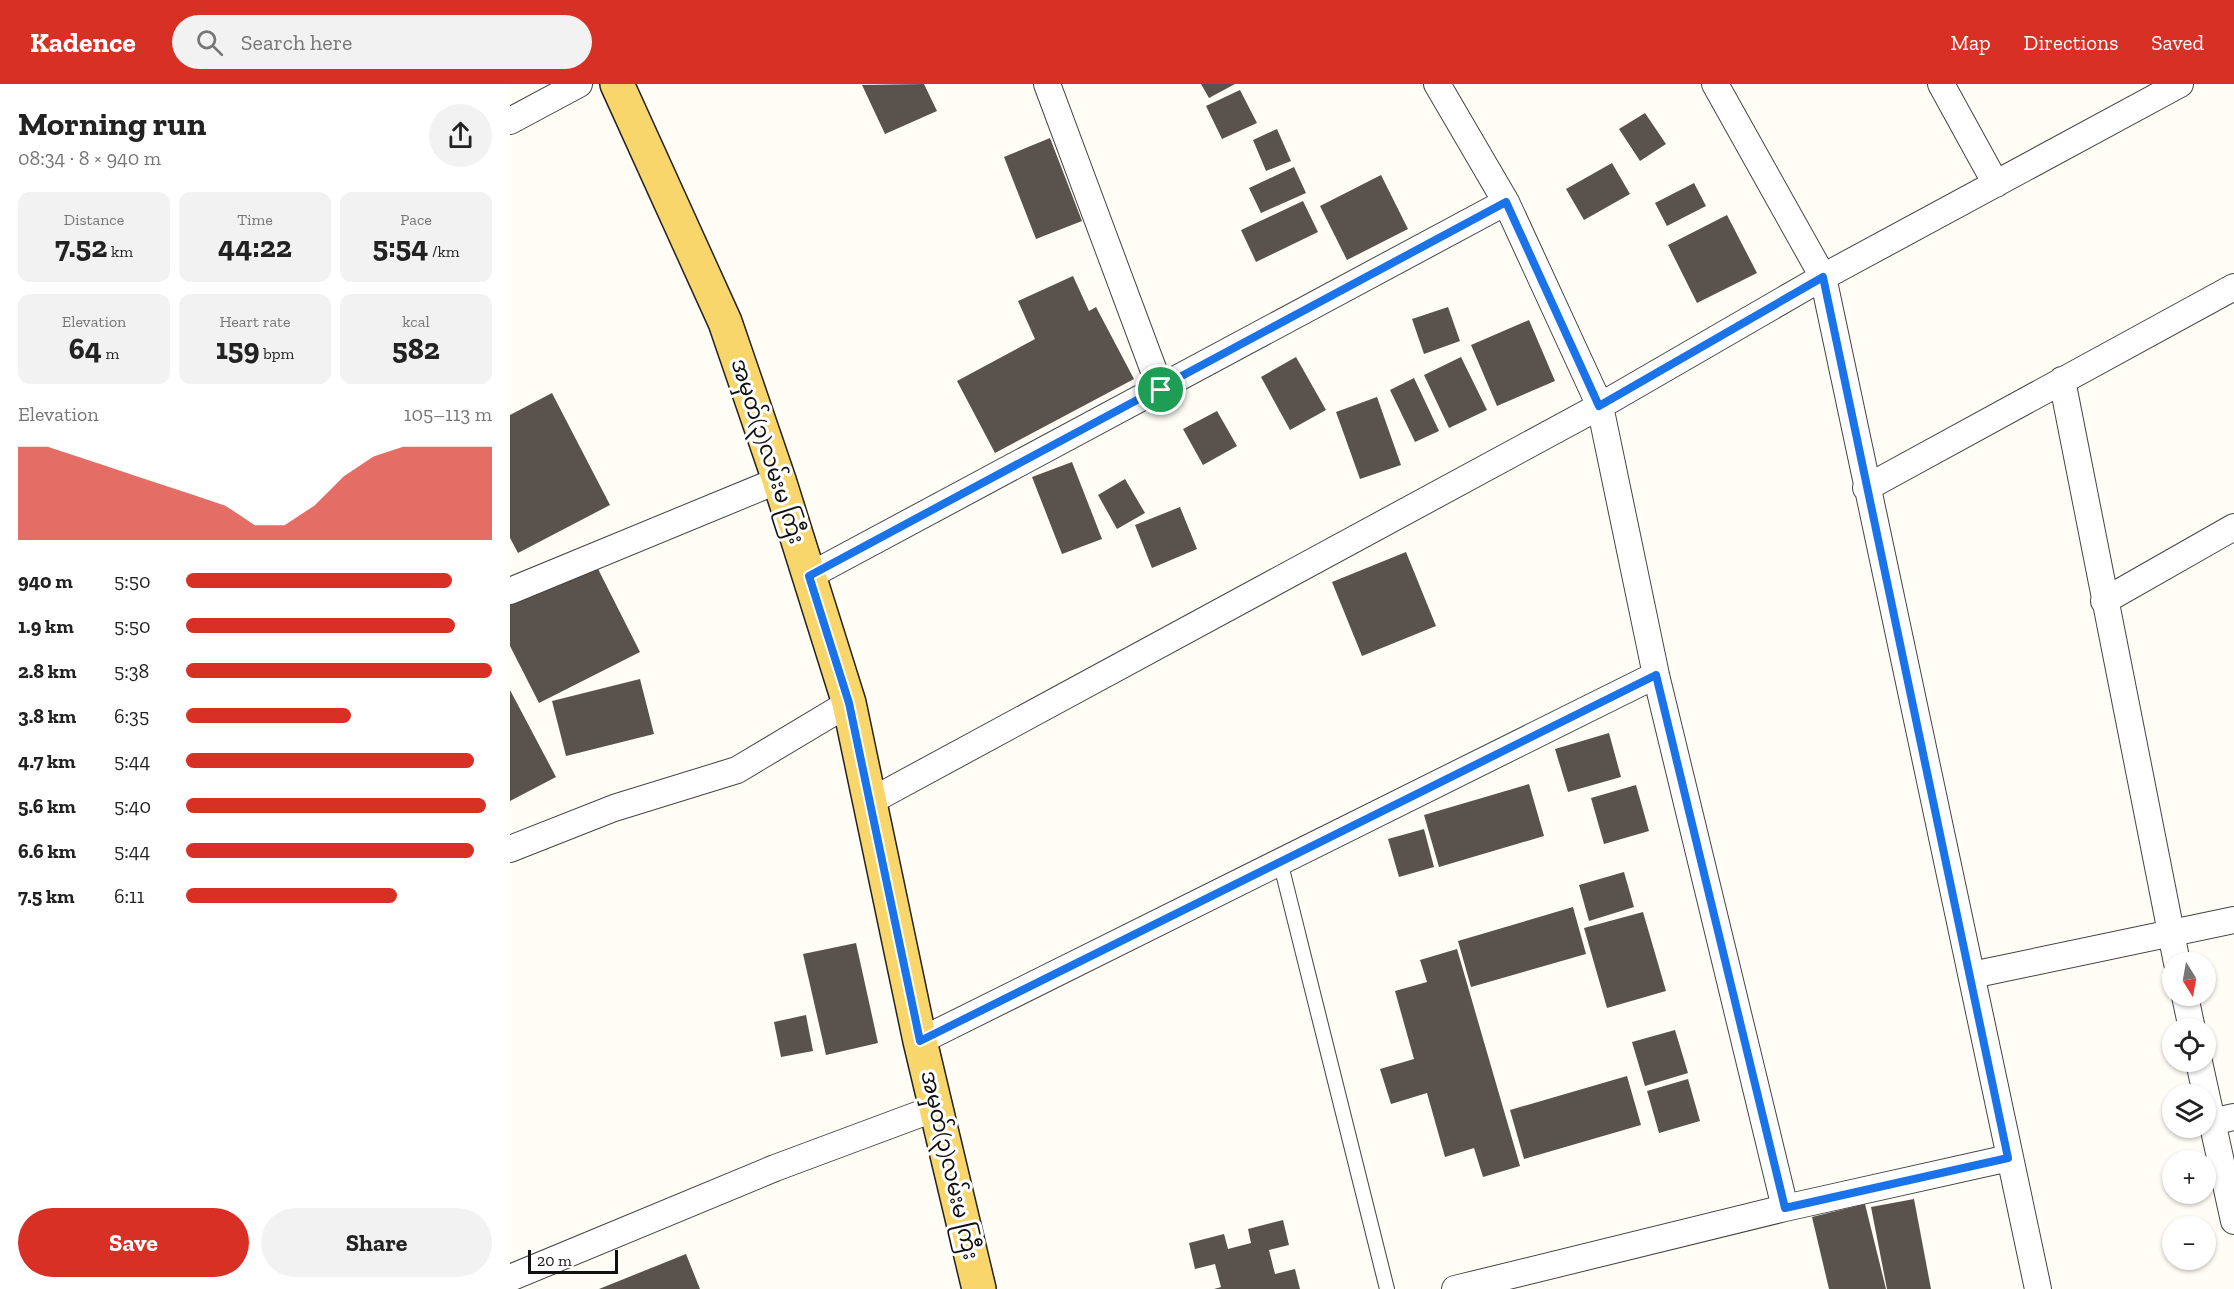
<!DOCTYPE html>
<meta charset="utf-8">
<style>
:root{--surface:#fff;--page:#f2f2f2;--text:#222;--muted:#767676;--accent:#d93025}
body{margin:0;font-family:"Zilla Slab","Noto Sans Myanmar",serif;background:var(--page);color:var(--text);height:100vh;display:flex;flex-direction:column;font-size:22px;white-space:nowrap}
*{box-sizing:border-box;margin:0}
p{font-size:20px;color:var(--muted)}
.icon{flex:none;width:33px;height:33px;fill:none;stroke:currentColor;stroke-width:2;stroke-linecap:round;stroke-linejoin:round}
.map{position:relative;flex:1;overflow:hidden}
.panel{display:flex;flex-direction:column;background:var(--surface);width:510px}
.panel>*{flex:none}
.needle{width:39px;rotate:169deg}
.fabs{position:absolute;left:1652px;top:868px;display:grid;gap:12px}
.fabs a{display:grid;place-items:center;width:54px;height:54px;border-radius:50%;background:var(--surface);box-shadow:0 2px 4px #0004;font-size:30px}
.scale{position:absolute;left:18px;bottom:15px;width:90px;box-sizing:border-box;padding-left:6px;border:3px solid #111;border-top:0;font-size:16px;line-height:21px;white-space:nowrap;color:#111;-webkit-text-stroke:4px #fff;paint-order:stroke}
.pin{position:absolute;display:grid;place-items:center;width:51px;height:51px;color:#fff;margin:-26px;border:3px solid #fff;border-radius:50%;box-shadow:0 2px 6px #0007}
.round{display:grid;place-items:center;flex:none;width:63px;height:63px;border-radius:32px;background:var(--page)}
.summary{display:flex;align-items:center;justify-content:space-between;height:102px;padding:0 18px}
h1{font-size:33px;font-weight:700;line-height:45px}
.stats{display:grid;grid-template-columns:repeat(3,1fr);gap:9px;height:102px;padding:6px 18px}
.stats div{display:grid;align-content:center;border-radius:12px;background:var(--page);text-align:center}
.stats b{font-size:30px;font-weight:700}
.stats small{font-size:16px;font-weight:400}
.stats p{font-size:16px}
.chart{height:168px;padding:12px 18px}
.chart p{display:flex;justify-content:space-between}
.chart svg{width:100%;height:108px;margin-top:6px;fill:var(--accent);opacity:.7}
.button{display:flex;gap:12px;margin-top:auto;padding:12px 18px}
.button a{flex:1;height:69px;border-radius:36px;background:var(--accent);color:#fff;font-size:24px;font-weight:700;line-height:69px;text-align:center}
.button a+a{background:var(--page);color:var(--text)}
ul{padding:0 18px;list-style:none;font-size:20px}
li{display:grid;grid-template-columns:96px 72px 1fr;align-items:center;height:45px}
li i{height:15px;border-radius:8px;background:var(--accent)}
header{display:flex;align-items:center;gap:36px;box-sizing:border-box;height:84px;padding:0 30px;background:var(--accent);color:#fff}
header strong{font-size:28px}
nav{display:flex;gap:33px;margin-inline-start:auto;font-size:21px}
.search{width:420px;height:54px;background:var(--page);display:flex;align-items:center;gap:15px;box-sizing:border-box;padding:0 21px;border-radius:33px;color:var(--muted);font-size:22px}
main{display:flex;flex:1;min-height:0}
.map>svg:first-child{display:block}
</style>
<header>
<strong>Kadence</strong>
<div class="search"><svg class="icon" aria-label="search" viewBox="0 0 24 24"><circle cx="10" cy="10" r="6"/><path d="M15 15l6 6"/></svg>Search here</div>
<nav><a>Map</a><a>Directions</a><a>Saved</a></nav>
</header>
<main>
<section class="panel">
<div class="summary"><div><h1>Morning run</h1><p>08:34 · 8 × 940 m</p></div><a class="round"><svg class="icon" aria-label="share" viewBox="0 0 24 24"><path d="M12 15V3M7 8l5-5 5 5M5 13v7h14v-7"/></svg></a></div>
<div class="stats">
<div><p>Distance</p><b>7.52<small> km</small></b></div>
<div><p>Time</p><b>44:22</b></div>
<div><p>Pace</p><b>5:54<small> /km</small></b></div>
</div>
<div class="stats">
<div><p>Elevation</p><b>64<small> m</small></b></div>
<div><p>Heart rate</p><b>159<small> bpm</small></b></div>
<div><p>kcal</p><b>582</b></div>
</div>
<div class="chart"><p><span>Elevation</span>105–113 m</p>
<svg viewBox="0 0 160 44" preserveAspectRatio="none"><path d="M0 44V6L10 6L20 10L30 14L40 18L50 22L60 26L70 30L80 38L90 38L100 30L110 18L120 10L130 6L140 6L150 6L160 6V44z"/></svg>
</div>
<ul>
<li><b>940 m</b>5:50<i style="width:87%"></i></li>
<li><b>1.9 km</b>5:50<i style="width:88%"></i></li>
<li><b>2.8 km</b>5:38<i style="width:100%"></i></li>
<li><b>3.8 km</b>6:35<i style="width:54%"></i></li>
<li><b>4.7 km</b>5:44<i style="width:94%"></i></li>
<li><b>5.6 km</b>5:40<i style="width:98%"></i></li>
<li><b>6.6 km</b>5:44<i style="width:94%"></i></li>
<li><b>7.5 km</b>6:11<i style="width:69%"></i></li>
</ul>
<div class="button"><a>Save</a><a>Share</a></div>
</section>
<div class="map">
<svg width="1724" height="1205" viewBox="0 0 1724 1205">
<rect width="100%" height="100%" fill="#fffdf5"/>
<!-- building -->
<path fill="#5a524d" d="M414 0 427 27 375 50 352 1Z
M691 0H725L699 14Z
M730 6 747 39 712 55 696 22Z
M1135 29 1156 60 1130 77 1109 45Z
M767 45 781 77 756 87 743 56Z
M540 54 572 137 526 155 494 73Z
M1102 79 1120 110 1074 136 1056 105Z
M784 83 796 109 751 129 739 104Z
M871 91 898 145 837 176 810 122Z
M1184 99 1196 122 1157 142 1145 119Z
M793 117 808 148 746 178 731 146Z
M1217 131 1247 189 1187 219 1158 161Z
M563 192 579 227 586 223 624 295 485 369 447 297 525 255 508 217Z
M938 223 950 257 914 270 902 235Z
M1019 236 1045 297 987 322 961 261Z
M786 273 816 326 780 346 751 293Z
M951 273 977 326 939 344 914 291Z
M904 294 929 347 905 358 880 306Z
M42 309 100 421 8 469 0 454V331Z
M867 313 891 381 850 395 826 328Z
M707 327 727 362 693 381 673 345Z
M562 378 592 455 552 470 522 393Z
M615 395 635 429 607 445 588 411Z
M670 423 687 465 642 484 625 441Z
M896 468 926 542 852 572 822 498Z
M85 479 130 568 29 619 0 562V521Z
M130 595 144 650 56 672 42 617Z
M0 606 46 693 0 717Z
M1099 649 1111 693 1058 708 1045 665Z
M1019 700 1034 752 929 783 914 731Z
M1126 701 1139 747 1094 760 1081 714Z
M914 745 924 783 889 793 878 755Z
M1114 788 1124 823 1079 837 1069 801Z
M1063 823 1076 870 961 903 948 857Z
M1133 828 1156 907 1097 924 1074 844Z
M346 859 368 959 316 971 293 870Z
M947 865 1010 1082 973 1093 964 1064 935 1073 917 1009 881 1020 870 985 904 975 885 907 917 898 910 876Z
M296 931 303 967 271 973 264 938Z
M1165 946 1178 989 1135 1002 1122 958Z
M1117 992 1131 1041 1014 1075 1000 1026Z
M1178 995 1190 1037 1149 1049 1137 1007Z
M1404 1115 1421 1205H1377L1361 1123Z
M1355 1120 1376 1205H1319L1302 1133Z
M773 1136 779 1161 759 1166 765 1190 785 1185 790 1205H704L711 1203 705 1180 685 1185 679 1159 714 1150 718 1165 741 1159 738 1145Z
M176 1170 190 1205H89Z"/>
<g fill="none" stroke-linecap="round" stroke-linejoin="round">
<defs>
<path id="service" d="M770 777 877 1205"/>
<path id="minor" d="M537 0 651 306
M927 0 996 118 1090 322 1146 591 1275 1124
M1205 0 1313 193 1528 1205
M1431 0 1486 100
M0 37 69 0
M1552 296 1667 879
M1356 404 1724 203
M299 492 996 118
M0 507 269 396
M1594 517 1724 443
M361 717 1090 322 1313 193 1670 0
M0 765 104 724 227 686 339 619
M1462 891 1724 836
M1675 912 1682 945
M410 957 1146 591
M1689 978 1724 1137
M1702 1038 1724 1033
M0 1194 265 1084 426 1024
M945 1205 1275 1124 1499 1074"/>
<path id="primary" d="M107 0 215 238 269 396 339 619 410 957 469 1205"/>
</defs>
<!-- service casing -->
<use href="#service" stroke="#444" stroke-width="16"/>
<!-- minor casing -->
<use href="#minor" stroke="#444" stroke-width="28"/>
<!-- primary casing -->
<use href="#primary" stroke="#222" stroke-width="36"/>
<!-- service -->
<use href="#service" stroke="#fff" stroke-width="14"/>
<!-- minor -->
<use href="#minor" stroke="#fff" stroke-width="26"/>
<!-- primary -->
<use href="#primary" stroke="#f9d66b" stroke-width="33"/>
</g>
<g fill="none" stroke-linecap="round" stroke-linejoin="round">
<defs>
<path id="route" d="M996 118 1089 322 1313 193 1498 1074 1275 1124 1146 591 410 957 339 619 299 492Z"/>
</defs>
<!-- route casing -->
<use href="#route" stroke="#fff" stroke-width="12"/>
<!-- route -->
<use href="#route" stroke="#1a73e8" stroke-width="8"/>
</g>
<g text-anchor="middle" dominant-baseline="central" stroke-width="6" stroke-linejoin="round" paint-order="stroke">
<!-- street labels -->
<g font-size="22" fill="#111" stroke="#fff">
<text transform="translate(258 367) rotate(72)">အမှတ်(၃)လမ်းမ ကြီး</text>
<text transform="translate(440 1081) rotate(77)">အမှတ်(၃)လမ်းမ ကြီး</text>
</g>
</g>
</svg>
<div class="fabs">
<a><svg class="needle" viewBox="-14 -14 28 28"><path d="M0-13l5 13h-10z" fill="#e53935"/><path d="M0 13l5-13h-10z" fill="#767676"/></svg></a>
<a><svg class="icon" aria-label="locate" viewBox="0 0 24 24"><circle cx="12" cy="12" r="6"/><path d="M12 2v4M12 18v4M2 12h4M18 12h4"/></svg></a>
<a><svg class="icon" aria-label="layers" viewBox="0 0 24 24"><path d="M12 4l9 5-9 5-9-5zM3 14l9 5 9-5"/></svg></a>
<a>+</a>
<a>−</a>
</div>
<div class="scale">20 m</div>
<div class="pin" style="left:651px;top:306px;background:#1e9e55"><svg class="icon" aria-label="arrive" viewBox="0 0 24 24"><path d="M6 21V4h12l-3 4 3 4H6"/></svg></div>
</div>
</main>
